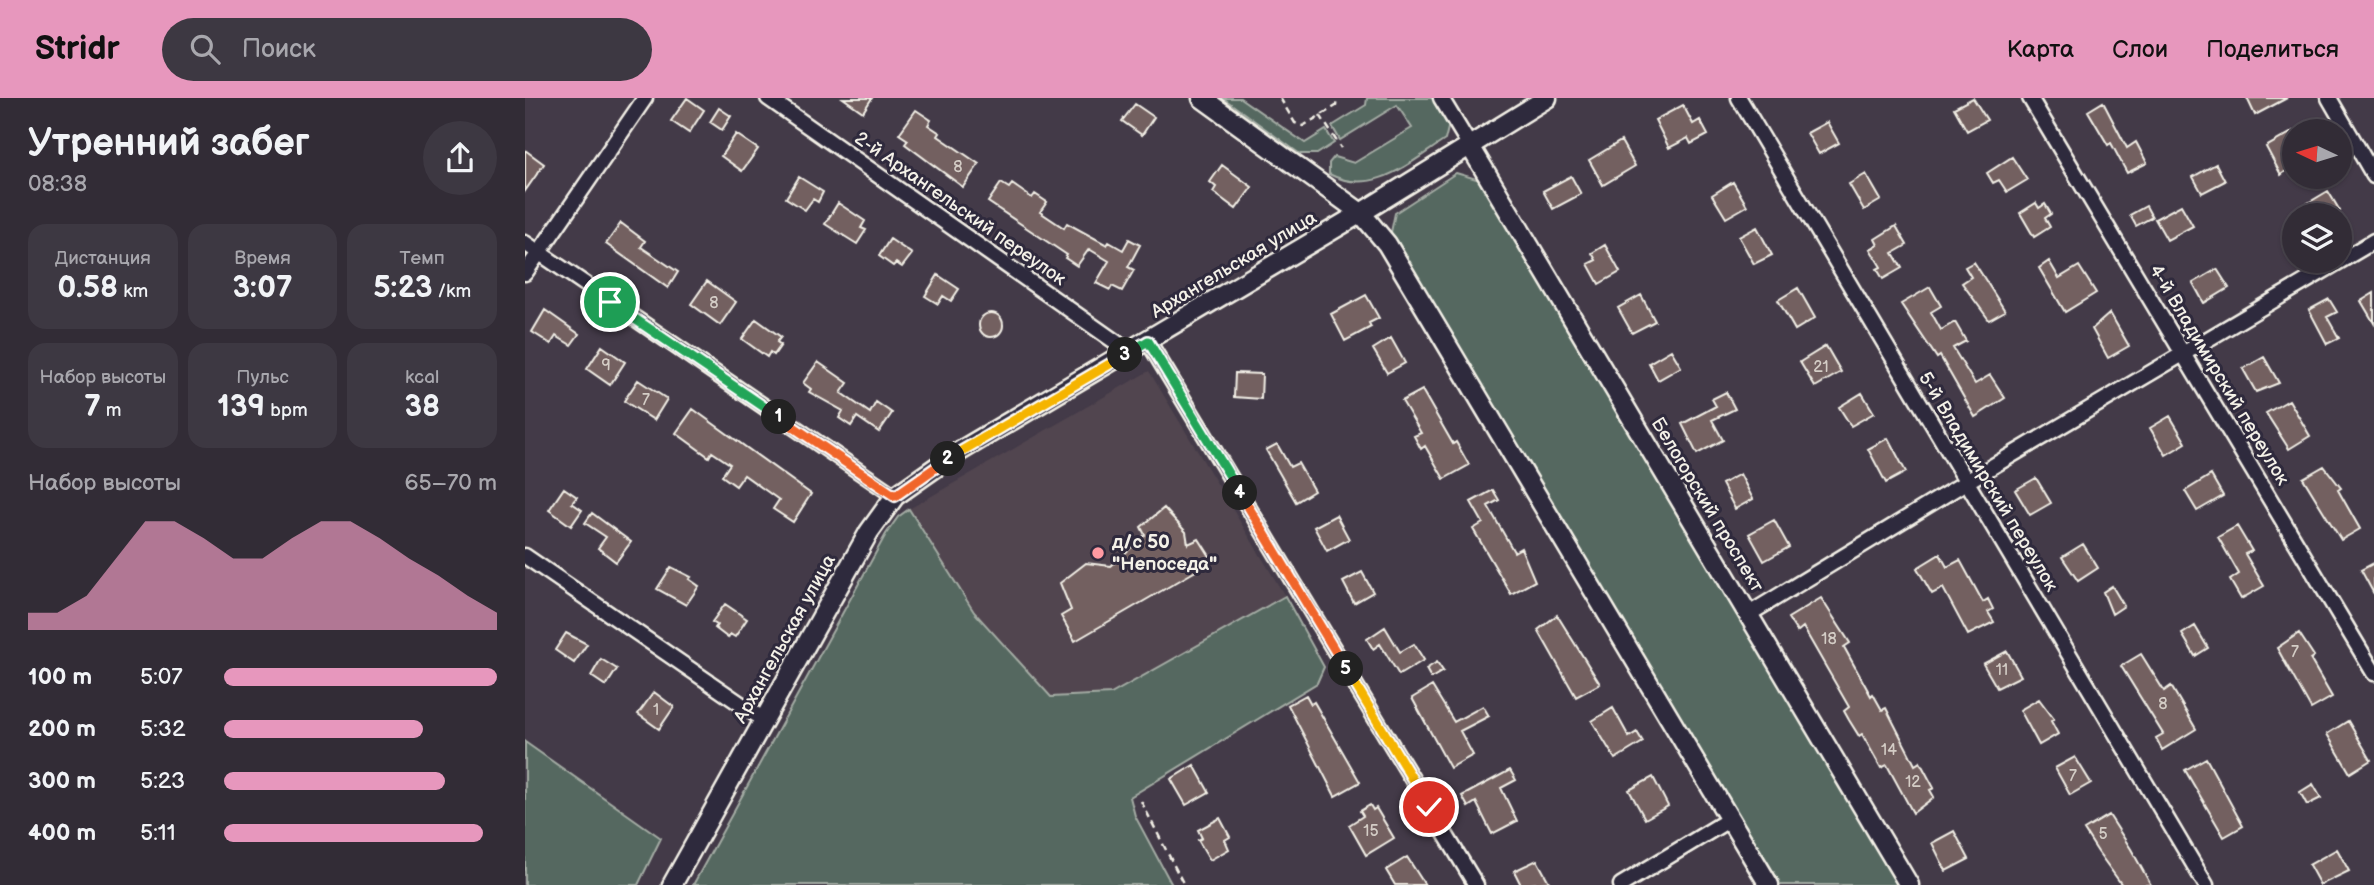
<!DOCTYPE html>
<html lang="ru">
<meta charset="utf-8">
<style>
:root{--surface:#322c36;--page:#3d3842;--text:#f1f3f6;--muted:#a8a7ad;--line:#4d4851;--accent:#e797bd}
body{margin:0;font-family:"Balsamiq Sans",sans-serif;background:var(--page);color:var(--text);height:100vh;display:flex;flex-direction:column;font-size:26px;white-space:nowrap}
*{box-sizing:border-box;margin:0}
p{font-size:23px;color:var(--muted)}
.icon{flex:none;width:38px;height:38px;fill:none;stroke:currentColor;stroke-width:2;stroke-linecap:round;stroke-linejoin:round}
.map{position:relative;flex:1;overflow:hidden}
.panel{display:flex;flex-direction:column;background:var(--surface);width:525px}
.panel>*{flex:none}
.needle{width:46px;rotate:274deg}
.controls{position:absolute;left:1757px;top:21px;display:grid;gap:14px}
.controls a{display:grid;place-items:center;width:70px;height:70px;border-radius:50%;background:var(--surface);box-shadow:0 2px 5px #0004,0 0 0 2px var(--line);font-size:35px}
.pin{position:absolute;display:grid;place-items:center;width:60px;height:60px;color:#fff;margin:-30px;border:4px solid #fff;border-radius:50%;box-shadow:0 2px 7px #0007}
.km{position:absolute;width:35px;height:35px;margin:-18px;border-radius:50%;background:#222;color:#fff;font-size:19px;line-height:35px;text-align:center}
.round{display:grid;place-items:center;flex:none;width:74px;height:74px;border-radius:37px;background:var(--page)}
.overview{display:flex;align-items:center;justify-content:space-between;height:119px;padding:0 28px}
h1{font-size:38px;font-weight:700;line-height:52px}
.figures{display:grid;grid-template-columns:repeat(3,1fr);gap:10px;height:119px;padding:7px 28px}
.figures div{display:grid;align-content:center;border-radius:18px;background:var(--page);text-align:center}
.figures b{font-size:30px;font-weight:700}
.figures small{font-size:19px;font-weight:400}
.figures p{font-size:19px}
.chart{height:196px;padding:14px 28px}
.chart p{display:flex;justify-content:space-between}
.chart svg{width:100%;height:126px;margin-top:7px;fill:var(--accent);opacity:.7}
ul{padding:0 28px;list-style:none;font-size:23px}
li{display:grid;grid-template-columns:112px 84px 1fr;align-items:center;height:52px}
li i{height:18px;border-radius:9px;background:var(--accent)}
header{display:flex;align-items:center;gap:42px;box-sizing:border-box;height:98px;padding:0 35px;background:var(--accent);color:#111}
header strong{font-size:33px}
nav{display:flex;gap:38px;margin-inline-start:auto;font-size:24px}
.search{width:490px;height:63px;background:var(--page);display:flex;align-items:center;gap:18px;box-sizing:border-box;padding:0 24px;border-radius:38px;color:var(--muted);font-size:26px}
main{display:flex;flex:1;min-height:0}
.map>svg:first-child{display:block}
</style>
<header>
<strong>Stridr</strong>
<div class="search"><svg class="icon" aria-label="search" viewBox="0 0 24 24"><circle cx="10" cy="10" r="6"/><path d="M15 15l6 6"/></svg>Поиск</div>
<nav><a>Карта</a><a>Слои</a><a>Поделиться</a></nav>
</header>
<main>
<section class="panel">
<div class="overview"><div><h1>Утренний забег</h1><p>08:38</p></div><a class="round"><svg class="icon" aria-label="share" viewBox="0 0 24 24"><path d="M12 15V3M7 8l5-5 5 5M5 13v7h14v-7"/></svg></a></div>
<div class="figures">
<div><p>Дистанция</p><b>0.58<small> km</small></b></div>
<div><p>Время</p><b>3:07</b></div>
<div><p>Темп</p><b>5:23<small> /km</small></b></div>
</div>
<div class="figures">
<div><p>Набор высоты</p><b>7<small> m</small></b></div>
<div><p>Пульс</p><b>139<small> bpm</small></b></div>
<div><p>kcal</p><b>38</b></div>
</div>
<div class="chart"><p><span>Набор высоты</span>65–70 m</p>
<svg viewBox="0 0 160 44" preserveAspectRatio="none"><path d="M0 44V38L10 38L20 32L30 19L40 6L50 6L60 12L70 19L80 19L90 12L100 6L110 6L120 12L130 19L140 25L150 32L160 38V44z"/></svg>
</div>
<ul>
<li><b>100 m</b>5:07<i style="width:100%"></i></li>
<li><b>200 m</b>5:32<i style="width:73%"></i></li>
<li><b>300 m</b>5:23<i style="width:81%"></i></li>
<li><b>400 m</b>5:11<i style="width:95%"></i></li>
</ul>
</section>
<div class="map">
<svg width="1849" height="787" viewBox="0 0 1849 787">
<rect width="100%" height="100%" fill="#433a48"/>
<filter id="ink" filterUnits="userSpaceOnUse"><feTurbulence type="fractalNoise" baseFrequency=".0143" numOctaves="2"/><feDisplacementMap in="SourceGraphic" scale="14" xChannelSelector="R" yChannelSelector="G"/><feConvolveMatrix kernelMatrix="1 2 1 2 8 2 1 2 1" color-interpolation-filters="sRGB"/></filter>
<g filter="url(#ink)">
<!-- built -->
<path fill="#51454f" d="M624 273 760 498 586 596 526 599 449 514 384 411Z"/>
<!-- green -->
<path fill="#556861" stroke="#a4aca4" stroke-width="2" d="M698 0H715L780 45 801 32 809 45 792 56H775Z
M842 0H909L924 26 920 42C884 65 848 99 804 76V65L809 59 829 65 887 30 872 7 815 42 807 28 841 7Z
M931 75 955 82 1375 787H1250L865 139 870 115Z
M384 411 449 514 526 599 586 596 760 498 799 569 792 585 605 699 610 718 647 787H168L361 436 373 419Z
M0 644 136 740 113 787H0Z"/>
<!-- building -->
<path fill="#736060" stroke="#f4f1e8" stroke-width="2" d="M162 0 179 12 164 35 146 23Z
M318 0H347L338 14Z
M1448 0 1462 22 1442 33 1429 10Z
M1722 0H1762L1730 17Z
M1578 4 1602 50 1611 44 1622 65 1602 75 1586 45 1583 47 1563 13Z
M610 6 629 19 617 37 597 23Z
M1158 7 1168 26 1175 22 1183 37 1166 46 1163 40 1144 50 1130 22Z
M194 10 206 18 197 32 185 24Z
M391 12 406 22 403 27 415 35 413 38 454 66 438 89 380 46 383 42 374 36Z
M1302 24 1314 45 1294 56 1282 35Z
M1769 33V66L1756 77 1741 49Z
M211 36 233 51 217 73 196 58Z
M1096 43 1110 68 1078 87 1064 62Z
M0 52 19 66 0 93Z
M1487 59 1502 82 1482 94 1474 82 1468 85 1462 75Z
M1691 66 1700 83 1677 95 1668 79Z
M697 67 727 89 711 111 688 94 691 89 685 84Z
M1341 76 1356 102 1339 112 1324 86Z
M1046 78 1056 96 1028 111 1018 93Z
M274 79 298 94 293 104 288 101 280 112 261 100Z
M1208 84 1222 108 1201 120 1187 97Z
M476 85 484 90 487 86 507 100 510 96 522 104 515 114 539 130 542 125 582 147 584 144 598 152 604 141 615 147 603 169 609 172 597 193 587 188 585 192 571 185 584 163 564 151 552 168 540 160 542 157 463 104Z
M1803 93 1815 113 1808 117H1790L1783 105Z
M313 105 340 123 336 130 341 132 332 146 300 126Z
M1511 105 1514 110 1520 106 1526 116 1520 120 1525 129 1509 139 1495 115Z
M1656 107 1668 128 1642 142 1630 121Z
M1621 108 1627 119 1611 128 1605 117Z
M96 125 120 143 116 149 153 174 143 190 81 146Z
M1371 128 1382 147 1368 155 1377 170 1358 181 1352 171 1356 169 1345 151 1353 147 1350 141Z
M1232 129 1247 157 1229 166 1214 139Z
M365 141 387 156 377 169 371 165 368 168 354 158Z
M1080 147 1095 174 1074 186 1063 166 1071 162 1067 155Z
M1524 163 1534 180 1554 168 1571 195 1540 214 1514 170Z
M1449 164 1480 213 1464 222 1437 185 1446 179 1440 169Z
M1692 171 1704 190 1679 205 1668 185Z
M413 177 434 191 426 203 418 198 413 206 400 198Z
M182 183 211 204 195 227 166 206Z
M1405 189 1416 208 1406 214 1416 232 1430 224 1441 243 1428 250 1450 286 1465 277 1480 300 1450 319 1415 258 1412 260 1376 206Z
M1273 190 1290 220 1270 232 1253 202Z
M1849 195V225L1836 203Z
M841 197 854 220 844 225 846 229 820 243 806 216Z
M1116 197 1130 223 1107 235 1093 210Z
M1804 201 1812 214 1802 219 1814 240 1802 246 1784 212Z
M20 212 54 236 46 247 31 238 26 246 7 234Z
M1585 215 1604 248 1583 260 1567 231Z
M454 227a12 12 0 1 1 24 0a12 12 0 1 1-24 0Z
M231 221 256 239 252 244 256 247 249 257 245 254 242 259 217 241Z
M866 240 880 265 862 275 848 251Z
M77 248 100 264 85 287 62 271Z
M1301 248 1316 274 1290 289 1275 264Z
M1146 252 1156 269 1133 282 1124 265Z
M1739 259 1754 285 1731 294 1718 271Z
M293 264 323 285 316 295 345 315 351 304 367 315 354 334 332 319 326 328 314 320 318 313 284 294 286 291 278 285Z
M710 275 737 276 736 301 709 299Z
M113 282 142 301 129 322 99 303Z
M897 292 928 346 931 344 944 367 919 381 900 348 896 351 889 338 896 335 877 303Z
M1201 294 1210 311 1187 322 1198 342 1172 356 1157 326 1191 308 1187 301Z
M1337 295 1349 315 1326 328 1314 309Z
M1764 302 1785 338 1764 351 1741 315Z
M168 311 286 396 268 424 248 411 254 402 219 377 211 388 197 378 205 366 187 354 184 359 151 335Z
M1645 318 1661 345 1641 357 1625 330Z
M1363 340 1381 374 1361 385 1343 351Z
M752 346 765 369 773 365 789 393 771 404 741 352Z
M1799 368 1816 390 1813 392 1835 431 1816 442 1778 380Z
M1215 376 1228 401 1210 411 1197 386Z
M1686 377 1698 398 1672 413 1660 393Z
M1511 380 1526 405 1505 417 1490 392Z
M39 390 52 399 47 405 57 412 46 428 24 412Z
M968 392 974 402 963 408 989 454 996 450 1010 483 986 496 948 431 958 425 946 404Z
M639 410 661 434 663 446 674 441 688 463 550 543 536 518 546 512 535 485 561 465 586 468 620 437 616 429Z
M67 415 106 444 91 464 73 450 81 439 60 425Z
M811 417 824 441 802 453 789 429Z
M1249 422 1264 449 1239 463 1224 436Z
M1712 428 1727 453 1720 456 1739 488 1716 501 1705 482 1714 476 1693 439Z
M1558 446 1573 470 1553 483 1537 459Z
M1415 456 1422 469 1435 462 1458 504 1463 501 1468 511 1463 514 1469 524 1443 537 1418 490 1407 496 1392 470Z
M1849 465V496L1836 472Z
M146 469 166 479 164 481 174 488 161 507 132 491Z
M837 474 848 494 829 505 818 484Z
M1587 488 1599 508 1587 516 1578 494Z
M1296 500 1325 545 1319 549 1346 598 1348 596 1357 612 1361 610 1390 667 1395 664 1409 690 1405 692 1409 699 1388 715 1362 667 1356 670 1337 636 1334 638 1324 622 1319 613 1324 609 1278 529 1272 534 1263 520Z
M200 506 222 521 210 539 205 536 203 540 190 530 192 527 187 524Z
M1032 517 1075 586 1051 599 1013 532Z
M1670 528 1683 550 1670 558 1657 536Z
M860 529 875 554 889 546 899 562 874 577 855 546 848 551 842 541Z
M41 535 62 546 49 565 30 552Z
M1774 535 1789 558 1785 561 1807 599 1786 611 1752 550Z
M1482 553 1496 578 1472 590 1458 566Z
M1616 556 1639 593 1646 588 1671 631 1637 652 1631 640 1638 636 1596 568Z
M76 561 92 571 81 588 66 578Z
M912 564 918 573 906 580 901 571Z
M907 588 929 624 958 608 964 618 935 633 948 657 925 670 887 600Z
M129 594 149 609 134 631 113 616Z
M781 597 786 606 789 604 835 684 810 698 763 607Z
M1514 601 1529 621 1526 623 1533 636 1514 647 1495 612Z
M1088 610 1104 639 1112 634 1118 644 1090 661 1067 623Z
M1823 623 1846 662 1825 675 1802 636Z
M1550 659 1566 685 1545 697 1530 670Z
M1681 660 1718 728 1699 739 1660 672Z
M669 667 684 694 661 707 646 681Z
M985 672 991 682 976 690 992 723 967 736 951 704 943 709 937 698Z
M1128 679 1143 708 1120 721 1104 692Z
M1788 686 1796 700 1782 707 1775 694Z
M845 707 848 712 851 710 869 740 841 757 824 727 838 718 835 713Z
M1584 717 1606 751 1626 787H1597L1573 754 1559 732Z
M695 720 705 739 700 742 704 751 685 762 673 742 677 740 673 732Z
M1429 733 1444 761 1421 773 1407 745Z
M1812 751 1824 773 1795 787 1784 767Z
M882 759 900 787H870L861 772Z
M1012 762 1024 784 996 787 989 773Z"/>
<g fill="none" stroke-linecap="round" stroke-linejoin="round">
<defs>
<path id="minor" d="M243 0 605 254
M916 0 945 48
M1214 0 1681 787
M1505 0 1849 575
M1804 0 1849 78
M0 145 370 398
M0 175 120 0
M623 243 951 787
M0 458 239 622
M1224 516 1441 384 1849 143
M1096 787 1205 721"/>
<path id="tertiary" d="M677 0 836 115 862 146 1244 787
M945 48 1384 787
M147 787 344 434 370 398 430 356 836 115 1022 0"/>
</defs>
<!-- minor casing -->
<use href="#minor" stroke="#f4f1e8" stroke-width="19"/>
<!-- tertiary casing -->
<use href="#tertiary" stroke="#f4f1e8" stroke-width="23"/>
<!-- path -->
<path stroke="#f4f1e8" stroke-width="2.5" stroke-dasharray="7 5" stroke-linecap="butt" d="M755 0 770 25 778 28 811 8 812 0
M795 17 816 50
M616 703 659 787"/>
<!-- minor -->
<use href="#minor" stroke="#2f2a3d" stroke-width="14"/>
<!-- tertiary -->
<use href="#tertiary" stroke="#2f2a3d" stroke-width="18"/>
</g>
</g>
<g fill="none" stroke-linecap="round" stroke-linejoin="round" filter="url(#ink)">
<defs>
<path id="split-1" d="M85 204 254 319"/>
<path id="split-2" d="M254 319 370 398 423 361"/>
<path id="split-3" d="M423 361 600 257"/>
<path id="split-4" d="M600 257 623 243 715 395"/>
<path id="split-5" d="M715 395 821 571"/>
<path id="split-6" d="M821 571 904 709"/>
</defs>
<!-- split-1 casing -->
<use href="#split-1" stroke="#fff" stroke-width="14"/>
<!-- split-2 casing -->
<use href="#split-2" stroke="#fff" stroke-width="14"/>
<!-- split-3 casing -->
<use href="#split-3" stroke="#fff" stroke-width="14"/>
<!-- split-4 casing -->
<use href="#split-4" stroke="#fff" stroke-width="14"/>
<!-- split-5 casing -->
<use href="#split-5" stroke="#fff" stroke-width="14"/>
<!-- split-6 casing -->
<use href="#split-6" stroke="#fff" stroke-width="14"/>
<!-- split-1 -->
<use href="#split-1" stroke="#22a559" stroke-width="9"/>
<!-- split-2 -->
<use href="#split-2" stroke="#f0652b" stroke-width="9"/>
<!-- split-3 -->
<use href="#split-3" stroke="#f5b400" stroke-width="9"/>
<!-- split-4 -->
<use href="#split-4" stroke="#22a559" stroke-width="9"/>
<!-- split-5 -->
<use href="#split-5" stroke="#f0652b" stroke-width="9"/>
<!-- split-6 -->
<use href="#split-6" stroke="#f5b400" stroke-width="9"/>
</g>
<!-- markers -->
<circle fill="#ff9aa2" stroke="#2f2a3d" stroke-width="2.5" cx="573" cy="455" r="7"/>
<g text-anchor="middle" dominant-baseline="central" stroke-width="6" stroke-linejoin="round" paint-order="stroke">
<!-- number labels -->
<g font-size="16" fill="#d4cdc6">
<text x="433" y="69">8</text>
<text x="189" y="205">8</text>
<text x="81" y="267">9</text>
<text x="1296" y="269">21</text>
<text x="121" y="302">7</text>
<text x="1304" y="541">18</text>
<text x="1770" y="554">7</text>
<text x="1477" y="572">11</text>
<text x="1638" y="606">8</text>
<text x="131" y="612">1</text>
<text x="1364" y="652">14</text>
<text x="1548" y="678">7</text>
<text x="1388" y="684">12</text>
<text x="846" y="733">15</text>
<text x="1578" y="736">5</text>
</g>
<!-- street labels -->
<g font-size="19" fill="#f4f1e8" stroke="#2f2a3d">
<text transform="translate(435 111) rotate(35)">2-й Архангельский переулок</text>
<text transform="translate(709 167) rotate(-31)">Архангельская улица</text>
<text transform="translate(1694 277) rotate(59)">4-й Владимирский переулок</text>
<text transform="translate(1463 384) rotate(59)">5-й Владимирский переулок</text>
<text transform="translate(1182 407) rotate(59)">Белогорский проспект</text>
<text transform="translate(260 541) rotate(-61)">Архангельская улица</text>
</g>
<!-- poi labels -->
<g font-size="19" font-weight="bold" fill="#f4f1e8" stroke="#2f2a3d" text-anchor="start">
<text x="587" y="444">д/с 50<tspan x="587" dy="22">"Непоседа"</tspan></text>
</g>
</g>
</svg>
<div class="controls">
<a><svg class="needle" viewBox="-14 -14 28 28"><path d="M0-13l5 13h-10z" fill="#e53935"/><path d="M0 13l5-13h-10z" fill="#a8a7ad"/></svg></a>
<a><svg class="icon" aria-label="layers" viewBox="0 0 24 24"><path d="M12 4l9 5-9 5-9-5zM3 14l9 5 9-5"/></svg></a>
</div>
<div class="pin" style="left:85px;top:204px;background:#1e9e55"><svg class="icon" aria-label="arrive" viewBox="0 0 24 24"><path d="M6 21V4h12l-3 4 3 4H6"/></svg></div>
<div class="pin" style="left:904px;top:709px;background:#d93025"><svg class="icon" aria-label="check" viewBox="0 0 24 24"><path d="M5 12l5 5 9-10"/></svg></div>
<b class="km" style="left:254px;top:319px">1</b>
<b class="km" style="left:423px;top:361px">2</b>
<b class="km" style="left:600px;top:257px">3</b>
<b class="km" style="left:715px;top:395px">4</b>
<b class="km" style="left:821px;top:571px">5</b>
</div>
</main>
